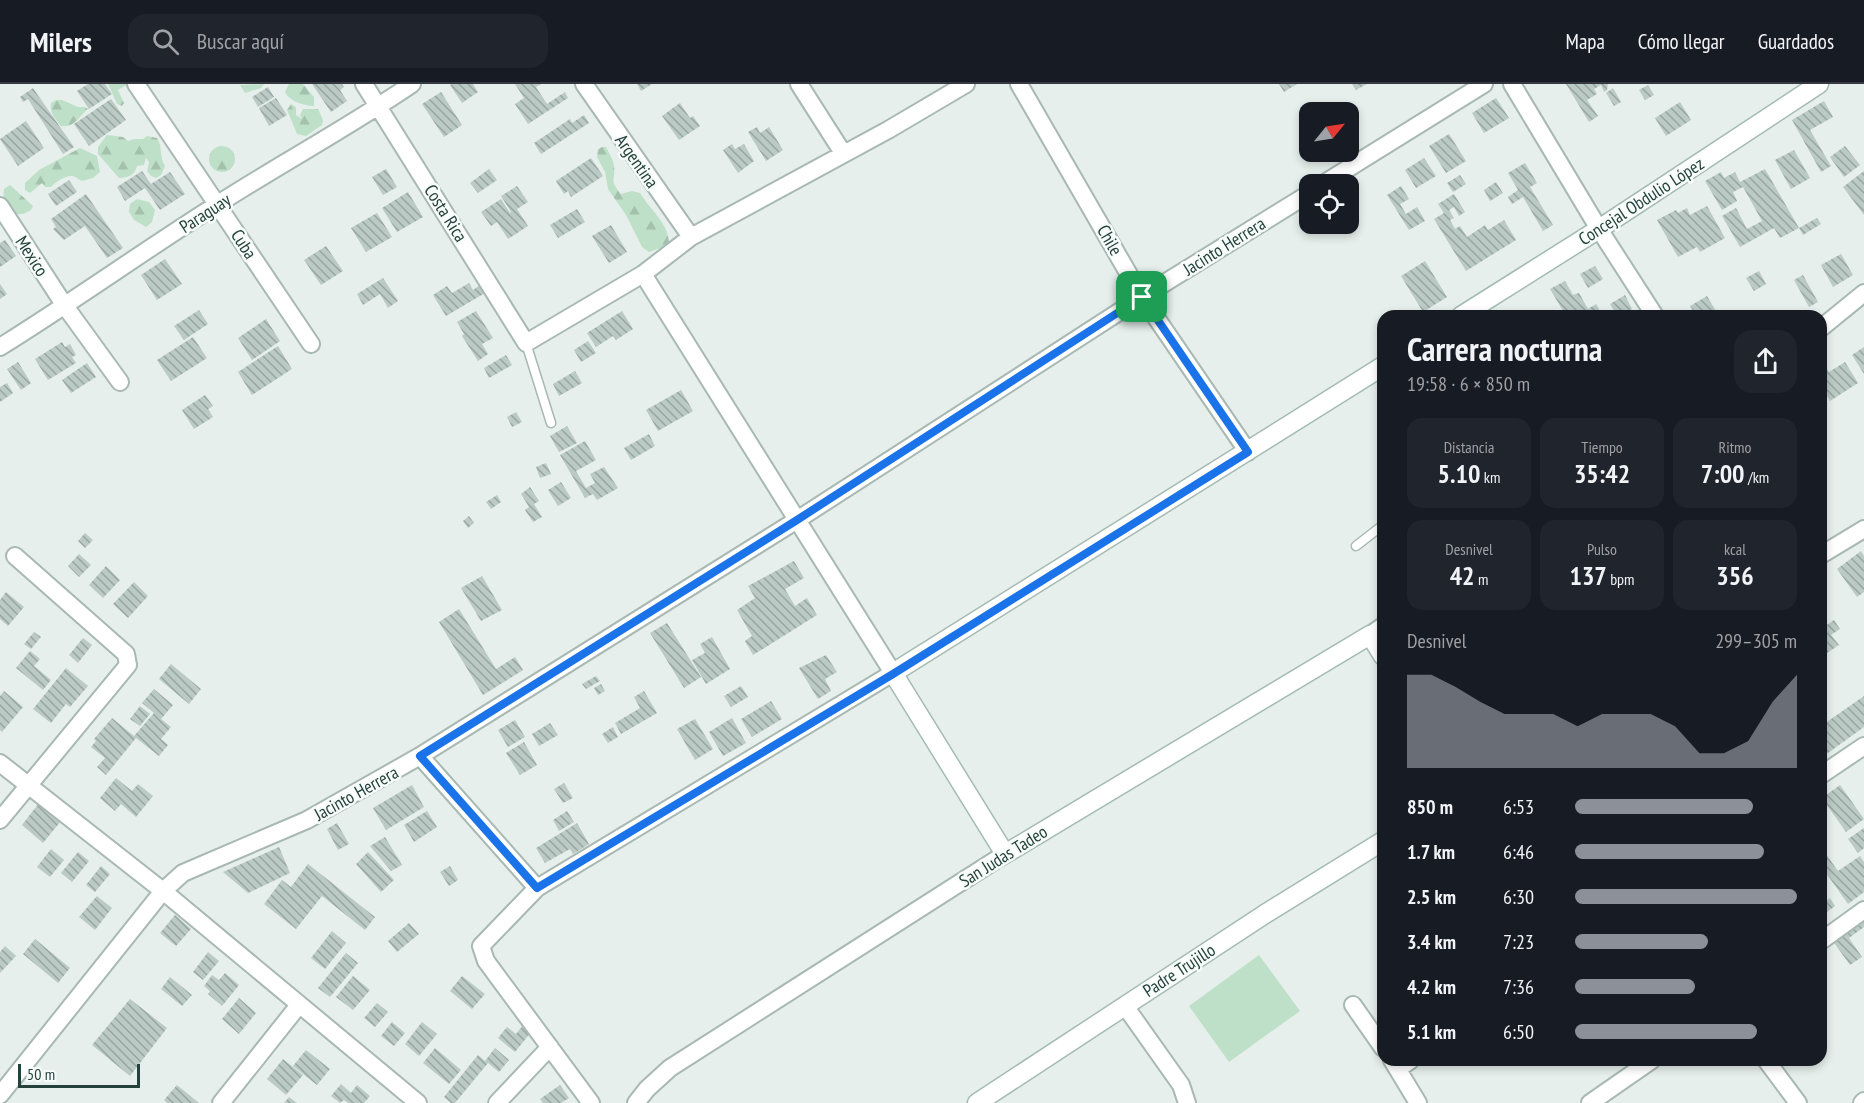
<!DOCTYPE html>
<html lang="es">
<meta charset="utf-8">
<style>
:root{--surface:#171b24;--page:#20242c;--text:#f1f3f6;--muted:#9ea1a6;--line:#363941;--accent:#8c9099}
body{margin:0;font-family:"PT Sans Narrow",sans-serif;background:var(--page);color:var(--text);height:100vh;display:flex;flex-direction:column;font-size:22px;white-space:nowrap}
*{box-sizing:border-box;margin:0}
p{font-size:20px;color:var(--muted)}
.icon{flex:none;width:33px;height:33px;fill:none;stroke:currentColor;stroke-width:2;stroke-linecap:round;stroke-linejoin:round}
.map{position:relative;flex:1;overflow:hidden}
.drawer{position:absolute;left:1377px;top:226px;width:450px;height:756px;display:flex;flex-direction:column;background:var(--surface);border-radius:18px;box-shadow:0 3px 9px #0003}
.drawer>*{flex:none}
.needle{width:39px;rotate:60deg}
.tools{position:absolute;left:1299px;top:18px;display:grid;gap:12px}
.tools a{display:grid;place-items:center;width:60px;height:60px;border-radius:12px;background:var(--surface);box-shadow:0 3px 9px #0003;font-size:30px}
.scale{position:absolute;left:18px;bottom:15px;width:122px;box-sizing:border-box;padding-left:6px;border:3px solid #24423a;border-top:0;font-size:16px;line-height:21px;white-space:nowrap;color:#24423a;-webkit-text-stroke:4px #f7fbf9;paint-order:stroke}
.pin{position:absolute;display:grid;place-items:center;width:51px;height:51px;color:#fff;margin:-26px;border-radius:12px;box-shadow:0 3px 9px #0006}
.round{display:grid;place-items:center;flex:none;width:63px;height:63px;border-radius:18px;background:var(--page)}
.summary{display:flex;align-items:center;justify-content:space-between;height:102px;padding:0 30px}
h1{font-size:33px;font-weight:800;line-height:45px}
.figures{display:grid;grid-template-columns:repeat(3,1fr);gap:9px;height:102px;padding:6px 30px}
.figures div{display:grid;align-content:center;border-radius:15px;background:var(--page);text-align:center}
.figures b{font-size:26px;font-weight:800}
.figures small{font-size:16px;font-weight:400}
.figures p{font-size:16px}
.chart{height:168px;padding:12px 30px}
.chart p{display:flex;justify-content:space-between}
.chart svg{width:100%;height:108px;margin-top:6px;fill:var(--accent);opacity:.7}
ul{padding:0 30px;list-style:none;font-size:20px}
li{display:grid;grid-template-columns:96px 72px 1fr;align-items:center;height:45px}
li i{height:15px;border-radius:8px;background:var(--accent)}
header{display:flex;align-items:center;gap:36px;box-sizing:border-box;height:84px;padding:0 30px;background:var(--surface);border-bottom:2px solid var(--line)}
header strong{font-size:28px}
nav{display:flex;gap:33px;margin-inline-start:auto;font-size:21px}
.search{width:420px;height:54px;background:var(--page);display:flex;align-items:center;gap:15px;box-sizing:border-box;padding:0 21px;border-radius:18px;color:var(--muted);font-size:22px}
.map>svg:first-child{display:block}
</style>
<header>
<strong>Milers</strong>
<div class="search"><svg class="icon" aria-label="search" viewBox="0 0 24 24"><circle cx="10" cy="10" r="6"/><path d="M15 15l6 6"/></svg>Buscar aquí</div>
<nav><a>Mapa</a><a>Cómo llegar</a><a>Guardados</a></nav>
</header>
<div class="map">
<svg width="1864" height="1019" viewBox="0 0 1864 1019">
<defs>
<pattern id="forest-firs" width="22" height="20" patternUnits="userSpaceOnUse" patternTransform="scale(1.5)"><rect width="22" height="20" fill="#bfe0c8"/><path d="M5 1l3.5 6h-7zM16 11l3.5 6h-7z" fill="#a4c1ad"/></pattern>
<pattern id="building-back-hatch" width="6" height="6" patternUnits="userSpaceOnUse" patternTransform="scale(1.5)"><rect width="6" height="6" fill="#bbcac4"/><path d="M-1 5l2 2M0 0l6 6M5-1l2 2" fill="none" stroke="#98a6a0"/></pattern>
</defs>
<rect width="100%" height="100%" fill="#e6efeb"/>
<!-- forest -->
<path fill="url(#forest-firs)" d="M108 0H128L118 6 124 19 122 22 117 20Z
M264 0 261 4 245 9 240 1Z
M289 0H303L314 13V22C305 22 289 17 285 8Z
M62 16 78 23H85L88 25C79 32 75 44 61 42 55 35 49 28 51 19L56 16Z
M291 20 296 23V31L302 35 300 31 303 25H318L323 36 322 41 306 52 297 50 287 26Z
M107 51 123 53 128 57 134 55H143L147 52 157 54C163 62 159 74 165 82L161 91 156 94 151 92 147 87 149 78 146 74 144 81 137 82C135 91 128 94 119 94L98 70V63Z
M209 75a13 13 0 1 1 26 0a13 13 0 1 1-26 0Z
M602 63H606C609 69 613 75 614 82 616 98 608 94 621 110L632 107 640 109C650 126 670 140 669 161L649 168 642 163 626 131 608 105 605 88 597 73 598 65Z
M80 64 97 72 100 88 93 94 82 97C79 96 76 93 73 92 66 91 55 98 51 103H45L42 99 30 109 25 106V99L39 86Z
M10 101 33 122 31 126 23 130H13L3 117 4 105Z
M137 115 149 118 155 126 152 138 146 143 134 136 129 128 130 120Z"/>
<!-- garden -->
<path fill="#bfe0c8" d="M1259 871 1300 927 1229 978 1189 922Z"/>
<!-- building -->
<path fill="url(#building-back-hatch)" d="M88 0H105L112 10 89 25 77 7Z
M312 0H342L344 3 340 6 347 17 331 28Z
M452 0H473L478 8 462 19 450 1Z
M515 0H541L536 3 547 20 565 8 568 14 528 40 515 20 524 14Z
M637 0H652L641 7Z
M1279 0H1297L1284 8Z
M1352 0H1367L1356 6Z
M1566 0H1608L1607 6 1604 8 1601 1 1594 5 1597 10 1587 16 1598 32 1589 38Z
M1648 1 1654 11 1645 16 1639 6Z
M268 3 274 13 258 23 252 13Z
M33 4 74 63 63 70 28 15 23 18 20 13Z
M1613 4 1621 18 1614 22 1606 9Z
M441 8 462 41 444 53 422 20Z
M276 14 287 31 269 42 259 24Z
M1496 14 1509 34 1484 49 1472 29Z
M111 15 126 36 89 62 74 40Z
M1824 17 1833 33 1810 46 1831 82 1821 88 1792 36Z
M1680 18 1691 36 1666 52 1655 34Z
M680 19 690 34 693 32 700 42 679 56 662 32Z
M584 31 589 39 541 70 534 59 570 35 572 39Z
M26 37 44 64 18 82 0 55Z
M1310 39V52L1304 42Z
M757 43 760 49 769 43 783 66 766 77 748 48Z
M1449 50 1466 77 1446 89 1429 62Z
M732 60 735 65 744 60 754 77 738 89 723 66Z
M1845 62 1860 81 1844 93 1830 73Z
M1794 66 1810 94 1791 105 1775 76Z
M1318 68H1340L1342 71 1331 78 1327 72 1323 75Z
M591 74 603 92 571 113 568 107 564 110 556 97Z
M1424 74 1436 92 1416 104 1405 86Z
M1525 79 1537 99 1530 103 1553 141 1543 147 1523 113 1512 120 1508 113 1518 106 1508 89Z
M386 85 397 103 383 111 372 93Z
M489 85 497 96 478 109 470 99Z
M1765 85 1799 144 1817 134 1821 140 1803 151 1799 144 1780 154 1774 144 1740 163 1722 132 1736 124 1747 145 1762 137 1743 103 1733 108 1737 117 1722 126 1705 97 1721 88 1724 94 1735 88 1740 98Z
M142 87 151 100 170 88 185 110 160 126 145 104 125 117 117 103Z
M1864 87V131L1843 103Z
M1460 91 1466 100 1453 108 1447 99Z
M69 96 77 108 56 122 48 110Z
M1496 98 1503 109 1490 117 1484 106Z
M517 102 528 118 517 125 528 142 508 155 497 138 491 142 481 128 501 115 510 129 511 128 501 112Z
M1401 102 1409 115 1400 120 1406 130 1417 123 1425 137 1409 146 1387 111Z
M408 108 423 133 397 148 382 124Z
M86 110 123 164 107 174 85 142 64 156 53 145 56 143 51 135Z
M1454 110 1465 128 1459 132 1454 123 1449 126 1454 134 1450 136 1455 145 1460 142 1467 153 1485 141 1488 146 1504 136 1516 156 1466 187 1434 135 1444 129 1438 120Z
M1707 122 1725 154 1700 168 1697 163 1678 173 1657 136 1676 126 1678 129 1687 124 1690 131Z
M577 125 585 138 558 154 550 141Z
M377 129 392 153 366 168 351 144Z
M611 141 627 168 609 179 592 152Z
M5 156 16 172 0 183V159Z
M326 162 343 187 321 201 304 176Z
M1841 170 1853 191 1833 203 1821 181Z
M165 175 182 200 157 216 141 191Z
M1425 177 1447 213 1423 228 1401 192Z
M1595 182 1603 195 1588 204 1580 190Z
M1759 187 1766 200 1754 207 1746 194Z
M1803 191 1818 218 1809 223 1794 196Z
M383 194 398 217 388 224 380 210 363 221 357 210Z
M1565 197 1573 211 1579 209 1588 225 1596 220 1603 232H1566L1550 205Z
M469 199 473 206 480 201 485 209 446 232 433 211 447 202 452 209Z
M0 200 7 210 0 215Z
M1625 211 1632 225 1617 232 1610 220Z
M1707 212 1719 232H1701L1700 231 1696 232 1690 222Z
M199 226 208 240 184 256 174 242Z
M476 227 493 254 482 260 488 270 478 277 462 252 464 250 457 238Z
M622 227 633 245 616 256 613 252 596 263 587 249Z
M266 235 280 257 252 276 238 254Z
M193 253 207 274 171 297 157 276Z
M588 257 596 269 581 278 574 266Z
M62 258 65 263 70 260 76 271 72 273 76 279 48 296 35 275Z
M278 262 292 285 252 311 238 288Z
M1864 263V290L1852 271Z
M506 271 512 281 489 294 484 284Z
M1821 276 1829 288 1845 278 1858 299 1830 317 1823 305 1821 307Z
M18 278 31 299 21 306 7 285Z
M87 279 96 293 71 309 62 296Z
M575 287 582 299 559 312 553 300Z
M7 299 13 309 0 318V303Z
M681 306 693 327 658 347 646 326Z
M205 311 213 322 208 325 213 333 194 345 182 326Z
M516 328 522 338 512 343 507 333Z
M567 342 577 359 559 368 550 352Z
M649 350 655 362 631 376 624 364Z
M585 357 596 376 576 387 586 404 595 399 590 390 604 383 618 404 597 416 593 410 585 414 560 371Z
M546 379 551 390 540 394 536 383Z
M561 398 571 414 558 422 548 406Z
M530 403 539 417 534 420 542 433 533 438 525 426 529 423 521 410Z
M497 411 501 418 491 425 486 418Z
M469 432 474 439 468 444 463 437Z
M85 449 93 456 85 464 78 457Z
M1861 467 1864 472V508L1857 513 1837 485Z
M79 470 91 481 79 493 68 482Z
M794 477 804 494 785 505 795 522 807 514 817 531 753 571 745 557 752 552 737 526 755 514 748 502Z
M106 482 120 496 103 514 89 501Z
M482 492 502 526 481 537 461 504Z
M134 498 148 512 128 534 113 520Z
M6 508 24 523 8 542 0 535V516Z
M459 525 496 585 515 573 523 586 483 611 439 538Z
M1834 536 1840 545 1831 551 1839 561 1824 571 1821 566V545Z
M667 539 701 593 684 604 650 549Z
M34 548 41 553 31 565 24 560Z
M712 553 730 585 706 600 692 576 705 569 700 560Z
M83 554 92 561 78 579 69 571Z
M30 567 40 575 34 582 51 596 43 606 16 584Z
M826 571 837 588 825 595 831 607 818 615 799 584Z
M171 580 201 605 189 620 159 595Z
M66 584 88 602 70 623 66 620 51 639 33 625Z
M596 592 600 597 586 605 582 600Z
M601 600 605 607 598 611 594 604Z
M741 602 748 613 731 623 724 612Z
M154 605 173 621 161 635 171 643 161 655 168 661 159 672 136 654 106 691 97 683 105 674 91 663 96 657 94 655 112 634 134 652 154 629 142 619Z
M4 607 23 623 2 648 0 646V612Z
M644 607 657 629 621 650 615 639 640 624 634 613Z
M1864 612V643L1821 674V655L1826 652 1821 642Z
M771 617 782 635 752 653 741 635Z
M140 622 150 630 140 642 130 635Z
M732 634 746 659 723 672 709 648Z
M695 635 713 665 695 676 677 645Z
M515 636 525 653 508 663 498 646Z
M550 639 558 651 539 662 532 650Z
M613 643 618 653 608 659 602 650Z
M524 658 537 681 520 691 506 669Z
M116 694 132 707 138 700 153 712 136 733 121 720 115 727 100 714Z
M564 699 573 714 563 719 554 705Z
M412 701 424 723 386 746 373 724Z
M1840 701 1864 735 1846 748 1822 714Z
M39 719 61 737 43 759 22 741Z
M427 727 437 743 414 758 404 741Z
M567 727 574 738 559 747 553 736Z
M337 739 349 760 338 766 327 745Z
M577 739 589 760 573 770 570 765 545 779 536 764Z
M1864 744V764L1858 769 1848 755Z
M385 753 402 781 391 787 370 762Z
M279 763 290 789 248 809 223 788Z
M51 765 64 776 50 793 37 783Z
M78 768 89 777 72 798 61 789Z
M368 768 394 796 381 808 356 780Z
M1826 770 1838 787 1860 772 1864 778V808L1848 820 1821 782V774Z
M308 780 375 833 365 846 322 812 296 845 264 820 282 796 291 803Z
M101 782 110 790 95 808 86 801Z
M450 782 458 796 449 802 440 788Z
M1821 811 1826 817 1830 814 1835 822 1823 831 1827 837 1821 841Z
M97 812 112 824 95 846 79 833Z
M175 831 191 845 176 862 160 849Z
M1864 833V843L1849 854 1862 873 1850 881 1832 856Z
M409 839 419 850 397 868 388 857Z
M332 847 346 859 325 885 311 874Z
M35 855 70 884 58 899 23 870Z
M5 862 16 872 0 889V868Z
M208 868 219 877 203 896 193 888Z
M346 869 358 879 330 913 318 904Z
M225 889 239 901 222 922 208 910 210 907 204 902 212 891 219 896Z
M353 892 370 906 353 926 336 913Z
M462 892 485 910 472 925 450 907Z
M170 893 192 911 182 922 161 905Z
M239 914 256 929 239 950 222 935Z
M130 915 167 944 130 992 92 961Z
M377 919 388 928 375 943 364 934Z
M392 938 405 949 394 962 381 952Z
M422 938 437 950 419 972 405 960Z
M524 940 532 947 515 968 498 954 507 943 516 950Z
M435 964 461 986 449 1000 423 979Z
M495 964 509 976 499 988 488 979 455 1019H451L444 1013 478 971 485 977Z
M306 966 330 985 317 1001 293 982Z
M283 975 303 991 286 1011 267 995Z
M341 1000 351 1009 357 1001 370 1012 364 1019H348L344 1016 340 1019 331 1012Z
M177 1001 199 1019H167L164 1016Z
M560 1001 569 1014 561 1019H543L540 1015Z
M289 1013 297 1019H284Z"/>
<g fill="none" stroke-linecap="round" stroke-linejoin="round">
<defs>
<path id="lane" d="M526 259 551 339
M1356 462 1383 441"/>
<path id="street" d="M136 0 311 260
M364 0 526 259 643 190 691 153 888 46 966 0
M584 0 691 153
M799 0 843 69
M1019 0 1142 213 1248 368
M1512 0 1599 145 1655 232
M1323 100 1484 0
M0 122 65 222 120 298
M1821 244 1864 209
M0 263C74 217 145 166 218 120 282 79 349 43 412 0
M1821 471 1864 445
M1370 551 1383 542
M420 672 537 804
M0 679 163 807 418 1019
M1821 691 1864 662
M0 736 128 581 126 570 15 472
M1821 857 1864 826
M1353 921 1383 964
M1125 922 1181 1001 1187 1019
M1392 976 1418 1019
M1766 976 1798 1019
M1398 985 1411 976
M0 1011 163 807 183 789 307 736 420 672 797 436 1142 213 1310 109
M221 1019 299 921
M497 1019 550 963
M591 1019 486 877 481 862 537 804 893 589 643 190
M636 1019 647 1005 670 984 1005 770
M1590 1019 1652 976
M1862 1019 1864 1017"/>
<path id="secondary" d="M1461 232 1599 145 1819 0
M1383 282 893 589 1005 770 1370 551 1383 572
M977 1019 1265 830 1383 757"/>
</defs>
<!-- lane casing -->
<use href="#lane" stroke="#a8b8b2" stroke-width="11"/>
<!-- street casing -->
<use href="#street" stroke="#a8b8b2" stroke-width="20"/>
<!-- secondary casing -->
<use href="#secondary" stroke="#a4bbb3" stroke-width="21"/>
<!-- lane -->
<use href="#lane" stroke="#fff" stroke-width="8"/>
<!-- street -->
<use href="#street" stroke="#fff" stroke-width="16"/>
<!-- secondary -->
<use href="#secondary" stroke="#fff" stroke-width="18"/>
</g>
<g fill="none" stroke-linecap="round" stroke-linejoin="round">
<defs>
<path id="route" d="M1142 213 1248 368 893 590 537 804 420 672 797 436Z"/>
</defs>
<!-- route casing -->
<use href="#route" stroke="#fff" stroke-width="12"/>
<!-- route -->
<use href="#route" stroke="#1a73e8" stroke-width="8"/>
</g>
<g text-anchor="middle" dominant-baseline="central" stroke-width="5" stroke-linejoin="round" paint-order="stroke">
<!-- street labels -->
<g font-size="18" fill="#24423a" stroke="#f7fbf9">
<text transform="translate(637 77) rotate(55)">Argentina</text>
<text transform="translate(1641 117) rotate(-33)">Concejal Obdulio López</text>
<text transform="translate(205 129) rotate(-33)">Paraguay</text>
<text transform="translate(446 129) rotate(58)">Costa Rica</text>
<text transform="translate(1110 156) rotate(60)">Chile</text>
<text transform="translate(244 160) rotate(57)">Cuba</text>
<text transform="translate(1224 162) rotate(-32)">Jacinto Herrera</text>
<text transform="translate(32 172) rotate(57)">Mexico</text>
<text transform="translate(356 709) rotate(-29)">Jacinto Herrera</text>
<text transform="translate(1003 772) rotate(-32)">San Judas Tadeo</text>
<text transform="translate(1179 886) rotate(-33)">Padre Trujillo</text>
</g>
</g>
</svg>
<div class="tools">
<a><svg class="needle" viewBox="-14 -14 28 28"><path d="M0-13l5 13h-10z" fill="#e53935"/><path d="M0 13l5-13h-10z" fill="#9ea1a6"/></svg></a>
<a><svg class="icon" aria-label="locate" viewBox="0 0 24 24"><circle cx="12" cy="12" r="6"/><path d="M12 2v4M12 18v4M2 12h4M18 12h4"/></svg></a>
</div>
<div class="scale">50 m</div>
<div class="pin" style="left:1142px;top:213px;background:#1e9e55"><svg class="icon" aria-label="arrive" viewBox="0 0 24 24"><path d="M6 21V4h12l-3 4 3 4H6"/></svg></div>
<section class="drawer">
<div class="summary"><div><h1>Carrera nocturna</h1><p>19:58 · 6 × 850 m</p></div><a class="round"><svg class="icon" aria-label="share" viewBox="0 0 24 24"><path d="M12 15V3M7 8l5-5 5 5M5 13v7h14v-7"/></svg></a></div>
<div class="figures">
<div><p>Distancia</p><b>5.10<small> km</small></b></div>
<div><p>Tiempo</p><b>35:42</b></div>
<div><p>Ritmo</p><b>7:00<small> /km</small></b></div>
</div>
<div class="figures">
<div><p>Desnivel</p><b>42<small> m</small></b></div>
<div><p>Pulso</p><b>137<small> bpm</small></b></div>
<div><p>kcal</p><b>356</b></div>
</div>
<div class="chart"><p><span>Desnivel</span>299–305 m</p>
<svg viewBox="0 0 160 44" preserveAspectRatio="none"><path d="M0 44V6L10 6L20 11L30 17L40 22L50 22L60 22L70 27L80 22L90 22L100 22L110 27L120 38L130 38L140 33L150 17L160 6V44z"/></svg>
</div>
<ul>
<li><b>850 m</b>6:53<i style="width:80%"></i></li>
<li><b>1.7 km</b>6:46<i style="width:85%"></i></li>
<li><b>2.5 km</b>6:30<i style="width:100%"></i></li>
<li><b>3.4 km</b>7:23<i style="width:60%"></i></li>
<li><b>4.2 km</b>7:36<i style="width:54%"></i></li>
<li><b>5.1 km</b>6:50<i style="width:82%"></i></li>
</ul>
</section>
</div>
